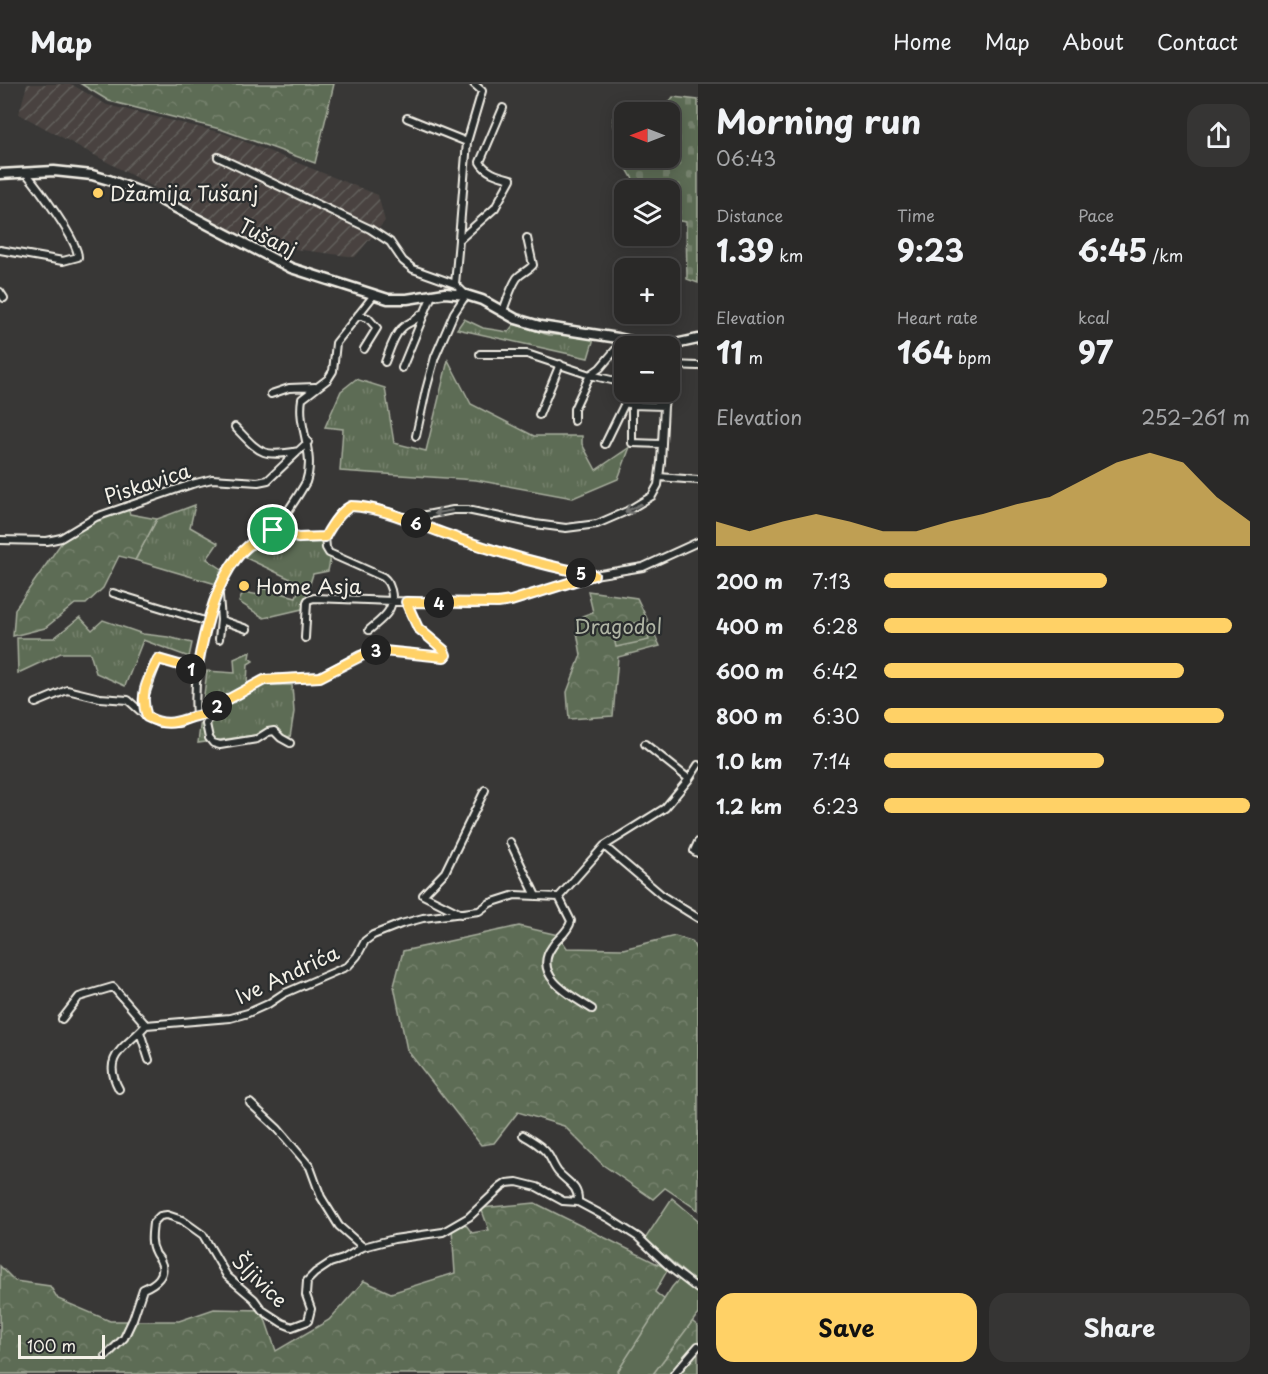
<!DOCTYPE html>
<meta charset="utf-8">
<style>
:root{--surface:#2a2928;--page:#363534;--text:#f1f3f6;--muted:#a5a6a8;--line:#464545;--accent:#ffd166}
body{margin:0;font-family:"Playpen Sans",sans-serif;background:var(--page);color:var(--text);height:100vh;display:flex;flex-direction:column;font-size:22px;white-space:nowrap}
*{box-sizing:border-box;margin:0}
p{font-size:20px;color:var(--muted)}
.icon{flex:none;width:33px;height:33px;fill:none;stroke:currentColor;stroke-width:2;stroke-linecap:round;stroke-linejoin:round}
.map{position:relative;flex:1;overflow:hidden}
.sheet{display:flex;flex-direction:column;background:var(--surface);width:570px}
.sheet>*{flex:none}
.needle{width:39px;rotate:270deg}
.buttons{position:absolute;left:614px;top:18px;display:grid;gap:12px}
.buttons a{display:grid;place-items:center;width:66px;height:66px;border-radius:12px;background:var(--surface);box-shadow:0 3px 15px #0003,0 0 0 2px var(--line);font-size:30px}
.scale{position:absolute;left:18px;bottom:15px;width:87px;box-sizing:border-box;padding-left:6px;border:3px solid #f4f1e8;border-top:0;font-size:16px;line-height:21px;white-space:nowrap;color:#f4f1e8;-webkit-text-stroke:4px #2a2d2e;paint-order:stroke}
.pin{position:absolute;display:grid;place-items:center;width:51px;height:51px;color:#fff;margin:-26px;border:3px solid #fff;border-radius:50%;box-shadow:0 2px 6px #0007}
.km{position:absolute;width:30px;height:30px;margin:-15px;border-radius:50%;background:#222;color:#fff;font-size:16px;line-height:30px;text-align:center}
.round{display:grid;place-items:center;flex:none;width:63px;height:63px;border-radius:18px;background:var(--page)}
.overview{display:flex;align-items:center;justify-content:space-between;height:102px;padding:0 18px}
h1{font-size:33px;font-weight:700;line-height:45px}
.figures{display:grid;grid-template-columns:repeat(3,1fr);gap:9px;height:102px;padding:6px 18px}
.figures div{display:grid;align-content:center}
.figures b{font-size:30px;font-weight:700}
.figures small{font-size:16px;font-weight:400}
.figures p{font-size:16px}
.chart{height:168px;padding:12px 18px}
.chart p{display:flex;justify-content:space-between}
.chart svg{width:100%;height:108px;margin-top:6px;fill:var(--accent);opacity:.7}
.button{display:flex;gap:12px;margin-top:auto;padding:12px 18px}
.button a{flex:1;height:69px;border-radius:18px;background:var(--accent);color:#111;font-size:24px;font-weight:700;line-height:69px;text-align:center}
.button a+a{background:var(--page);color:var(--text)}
ul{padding:0 18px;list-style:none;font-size:20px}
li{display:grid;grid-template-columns:96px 72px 1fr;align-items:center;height:45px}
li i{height:15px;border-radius:8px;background:var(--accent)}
header{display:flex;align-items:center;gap:36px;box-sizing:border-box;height:84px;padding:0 30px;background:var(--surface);border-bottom:2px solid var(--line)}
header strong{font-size:28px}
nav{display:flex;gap:33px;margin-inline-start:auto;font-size:21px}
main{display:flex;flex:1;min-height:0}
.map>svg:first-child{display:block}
</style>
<header>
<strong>Map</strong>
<nav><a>Home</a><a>Map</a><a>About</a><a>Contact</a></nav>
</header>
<main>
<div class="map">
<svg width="698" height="1290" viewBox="0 0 698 1290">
<defs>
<pattern id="industrial-furrows" width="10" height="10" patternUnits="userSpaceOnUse" patternTransform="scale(1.5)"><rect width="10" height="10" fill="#484340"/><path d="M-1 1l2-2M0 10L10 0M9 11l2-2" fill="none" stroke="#635f5c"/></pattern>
<pattern id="grass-tufts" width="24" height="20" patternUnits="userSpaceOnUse" patternTransform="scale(1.5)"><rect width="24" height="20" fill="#5d6c54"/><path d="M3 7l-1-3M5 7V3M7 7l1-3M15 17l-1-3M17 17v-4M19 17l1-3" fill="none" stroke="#75816d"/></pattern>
<pattern id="forest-crowns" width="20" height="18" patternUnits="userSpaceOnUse" patternTransform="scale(1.5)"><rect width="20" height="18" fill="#5d6c54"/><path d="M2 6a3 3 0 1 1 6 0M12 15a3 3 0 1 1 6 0" fill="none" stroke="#75816d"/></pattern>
<pattern id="cemetery-stones" width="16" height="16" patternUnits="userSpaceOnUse" patternTransform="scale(1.5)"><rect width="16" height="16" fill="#5d6c54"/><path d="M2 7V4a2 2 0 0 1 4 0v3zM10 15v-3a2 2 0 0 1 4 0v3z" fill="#75816d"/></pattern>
</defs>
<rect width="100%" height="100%" fill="#383736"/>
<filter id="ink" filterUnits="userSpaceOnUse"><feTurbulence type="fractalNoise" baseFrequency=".0167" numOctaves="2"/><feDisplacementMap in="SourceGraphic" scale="12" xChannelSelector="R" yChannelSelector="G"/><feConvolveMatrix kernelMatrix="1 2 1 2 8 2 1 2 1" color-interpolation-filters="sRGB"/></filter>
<g filter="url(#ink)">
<!-- industrial -->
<path fill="url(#industrial-furrows)" d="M27 0H71L107 21 223 49 378 111 385 137 355 173 287 164 234 147 19 30Z"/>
<!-- grass -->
<path fill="url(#grass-tufts)" stroke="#a8ae9e" stroke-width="1.5" d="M464 235 483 244 508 248 514 240 549 251H595L588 274 457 245Z
M448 276 471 320 534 352H582V360L596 386 630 363 618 395 573 414 476 396 340 387 343 345 325 343 341 307 356 295 385 304 394 359 426 367Z
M195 421 190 443 218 459 207 475 222 485 216 500 135 476 157 435Z
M275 446 298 454 321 452 331 472 328 487 313 490 302 525 264 534 239 518 243 508 259 511 261 504 296 513 301 500 244 473Z
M80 533 92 546 103 536 143 550 168 553 192 559 189 573 143 556 125 602 96 589 90 569H61L18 589 17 554H54Z
M250 568 249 574 253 577 248 580 247 601H292L294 628 290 653 270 649 198 659 207 587 235 589 234 575Z"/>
<!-- forest -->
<path fill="url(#forest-crowns)" stroke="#a8ae9e" stroke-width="1.5" d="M81 0H334L315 79 220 45 109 17Z
M126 420 130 430 157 435 135 476 119 472 103 504 86 520H75L45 544 13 552 15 525 71 445Z
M588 507 637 514 660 562 618 573 613 632 569 635 567 608 581 571 577 548 582 532 593 528Z
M519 842 558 851 567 864 623 865 675 852 692 857 698 870V1126L665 1104 653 1115 603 1081 564 1042 518 1028 494 1059 481 1061 407 966 394 902 403 867Z
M535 1119 668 1185 655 1208 698 1242V1290H0V1182L15 1197 50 1202 58 1215 110 1237H179L214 1225 262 1226 276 1267 329 1236 364 1197 391 1209 455 1189 452 1145 463 1137 472 1149 489 1146 481 1124Z"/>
<!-- cemetery -->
<path fill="url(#cemetery-stones)" stroke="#a8ae9e" stroke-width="1.5" d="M673 13 698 16V199L687 195 686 138 669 135V106H637V102L619 71 613 34 624 36V74H669V28H662Z"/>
<!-- pitch -->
<path fill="#5d6c54" stroke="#a8ae9e" stroke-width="1.5" d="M645 537 649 556 616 563 612 544Z
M672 1114 698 1136V1200L645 1155Z
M680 1194 698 1208V1230L653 1290H616L672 1203Z"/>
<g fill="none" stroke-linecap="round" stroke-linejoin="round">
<defs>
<path id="street" d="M407 34 467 58
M218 73 370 145 390 158 403 177 413 185 455 200
M459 155 467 58 482 7 474 0
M0 166 63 177 78 173C78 157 38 103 26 89
M0 208 4 214
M503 227C507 216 511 203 517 194 522 188 528 187 533 181L527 154
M358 231 368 234 377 244 364 265
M480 270H527L590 291 624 299 617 264 618 254
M385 278C389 268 393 253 401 245 407 238 416 238 421 230
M673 281 698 282
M402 284 432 211
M669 299 675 260
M624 308 625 319 629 320
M271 310 289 304 315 303
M539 331 560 280
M574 337V325L590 291 600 284 617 264
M235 343C260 369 261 374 299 367
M416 352 426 306 435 273 454 229 466 211 455 200 459 156 495 124 511 95C500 92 486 89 480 78L503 24
M605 360 625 319
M661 360 632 359V321L664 322
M659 393 698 396
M405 435 453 426H467L535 440 566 444 597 440 627 427 652 412 658 401 661 378 664 322 667 308
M273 446 298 454 325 453C330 444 340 424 352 422 375 418 433 446 457 454 501 469 545 482 591 490
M325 453 326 464 329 469 383 493C388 497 389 500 391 506 396 526 383 534 369 546
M0 456 47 457 61 454 96 433 192 400 212 395 258 398 268 396 308 358
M113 509 208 538
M219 512 221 536 219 555
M221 536 247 545
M305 554 307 518 308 516 314 514 472 520 511 517 594 491 643 483 698 458
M36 619 67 606 100 614 128 616 147 633 159 639H179L196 631 210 630
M146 630 143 616 158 575 197 587
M196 631C192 586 209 513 235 476 244 463 258 455 271 447 280 441 300 409 306 398 316 369 297 343 302 315L328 295 333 287 336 259 374 211
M290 659 281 654 274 647 268 648 257 655 220 661 213 659 209 654 206 640 215 623 264 596 320 593 360 571 377 566 445 573 444 566 418 544 407 518
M645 660 689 695
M510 758 536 812
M698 758 694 767 698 769
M604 762 664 813 698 834
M559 813 604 762 665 724 689 695 698 681
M559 813 571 837C568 849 558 853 552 863 531 892 573 913 592 925
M461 830 423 811 445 788 485 706
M62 935 79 913 113 903 146 941
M140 948 149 976
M119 1005C100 971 127 963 146 941L230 934 248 929 268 920 283 910 348 882 357 872 365 857 373 851 401 840 423 834 479 827 490 819 515 811 559 813
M250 1019 278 1045 310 1083 321 1113 339 1142 363 1163
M523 1051C532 1057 543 1062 549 1072 552 1077 554 1083 558 1088 568 1099 579 1102 578 1118
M106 1272 124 1254 133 1235 143 1205C155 1200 168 1191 160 1176 160 1175 155 1170 155 1168 150 1159 152 1149 153 1139L160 1132 167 1131 182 1136 203 1151 227 1192 254 1215 262 1226 282 1239 292 1243 308 1237 311 1225 306 1211 307 1197 315 1189 330 1179 343 1175 363 1163 394 1155 443 1148 469 1133 501 1103 507 1099 517 1098 537 1103 563 1117 578 1118 608 1134 638 1153 672 1185 698 1205
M674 1290 698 1262"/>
<path id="secondary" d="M0 90 54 87 92 91 109 96 157 114 291 184 388 215H407L445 209 466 211 482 216 516 235 540 242 618 254 647 261 675 260 698 255"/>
</defs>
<!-- street casing -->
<use href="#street" stroke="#f4f1e8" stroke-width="10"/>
<!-- secondary casing -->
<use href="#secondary" stroke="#f4f1e8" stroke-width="13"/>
<!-- street -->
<use href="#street" stroke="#2a2d2e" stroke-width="6"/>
<!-- secondary -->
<use href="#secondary" stroke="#2a2d2e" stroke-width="8"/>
</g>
<!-- one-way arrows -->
<defs><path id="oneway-shaft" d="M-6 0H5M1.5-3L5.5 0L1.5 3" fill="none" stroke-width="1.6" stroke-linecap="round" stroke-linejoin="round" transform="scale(1.5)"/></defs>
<g stroke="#71726f">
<use href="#oneway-shaft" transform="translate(633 424) rotate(153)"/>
<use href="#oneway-shaft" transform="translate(443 428) rotate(170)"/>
</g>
</g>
<g fill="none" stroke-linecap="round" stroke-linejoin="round" filter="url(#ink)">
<defs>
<path id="route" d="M351 422C386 424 416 440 448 451 496 468 544 482 594 491L511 517 498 519 406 518 418 544 444 566 446 571 444 573 373 566 320 593 264 596 214 623 210 630C183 631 175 647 147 633 139 610 147 597 158 575L197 586C203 552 214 503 236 475 245 462 259 453 273 446L298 454 325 453C331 442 340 428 351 422Z"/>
</defs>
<!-- route casing -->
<use href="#route" stroke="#fff" stroke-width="12"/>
<!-- route -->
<use href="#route" stroke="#ffd166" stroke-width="8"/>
</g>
<!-- markers -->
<g fill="#ffd166" stroke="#2a2d2e" stroke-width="2">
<circle cx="98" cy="109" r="6"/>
<circle cx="244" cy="502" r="6"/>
</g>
<g text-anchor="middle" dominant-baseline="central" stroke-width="4.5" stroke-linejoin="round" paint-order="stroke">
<!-- poi labels -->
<g font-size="20" fill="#f4f1e8" stroke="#2a2d2e" text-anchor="start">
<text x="110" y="109">Džamija Tušanj</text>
<text x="256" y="502">Home Asja</text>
</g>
<!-- street labels -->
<g font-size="20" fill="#f4f1e8" stroke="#2a2d2e">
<text transform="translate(268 153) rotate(26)">Tušanj</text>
<text transform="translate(147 399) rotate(-18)">Piskavica</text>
<text transform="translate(287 890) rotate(-25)">Ive Andrića</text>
<text transform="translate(260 1196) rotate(44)">Šljivice</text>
</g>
<!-- park labels -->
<g font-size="20" fill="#b0b5a5" stroke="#2a2d2e">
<text x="618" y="542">Dragodol</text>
</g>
</g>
</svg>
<div class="buttons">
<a><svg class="needle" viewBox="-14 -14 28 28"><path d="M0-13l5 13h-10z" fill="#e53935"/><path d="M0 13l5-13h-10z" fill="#a5a6a8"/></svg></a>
<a><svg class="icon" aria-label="layers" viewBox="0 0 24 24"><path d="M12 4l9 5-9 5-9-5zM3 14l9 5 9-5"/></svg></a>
<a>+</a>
<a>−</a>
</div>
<div class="scale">100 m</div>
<div class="pin" style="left:273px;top:446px;background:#1e9e55"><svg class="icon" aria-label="arrive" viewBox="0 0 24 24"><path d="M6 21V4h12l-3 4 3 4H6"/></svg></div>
<b class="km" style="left:191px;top:585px">1</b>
<b class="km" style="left:217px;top:622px">2</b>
<b class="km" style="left:376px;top:566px">3</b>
<b class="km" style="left:439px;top:519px">4</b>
<b class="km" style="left:581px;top:489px">5</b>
<b class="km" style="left:416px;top:439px">6</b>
</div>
<section class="sheet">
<div class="overview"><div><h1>Morning run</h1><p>06:43</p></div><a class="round"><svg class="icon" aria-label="share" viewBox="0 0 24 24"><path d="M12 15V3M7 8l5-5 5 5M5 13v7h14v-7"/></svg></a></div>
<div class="figures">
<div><p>Distance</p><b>1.39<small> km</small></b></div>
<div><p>Time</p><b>9:23</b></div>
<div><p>Pace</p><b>6:45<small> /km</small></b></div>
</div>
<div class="figures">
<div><p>Elevation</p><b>11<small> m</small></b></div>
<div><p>Heart rate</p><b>164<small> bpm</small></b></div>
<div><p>kcal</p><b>97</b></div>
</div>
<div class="chart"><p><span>Elevation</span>252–261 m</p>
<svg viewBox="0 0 160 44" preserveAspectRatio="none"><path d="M0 44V34L10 38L20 34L30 31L40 34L50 38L60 38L70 34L80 31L90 27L100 24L110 17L120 10L130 6L140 10L150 24L160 34V44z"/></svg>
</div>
<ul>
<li><b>200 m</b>7:13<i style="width:61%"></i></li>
<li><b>400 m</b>6:28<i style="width:95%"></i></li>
<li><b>600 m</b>6:42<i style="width:82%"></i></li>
<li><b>800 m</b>6:30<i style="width:93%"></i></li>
<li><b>1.0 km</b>7:14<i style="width:60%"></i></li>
<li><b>1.2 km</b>6:23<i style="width:100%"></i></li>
</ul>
<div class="button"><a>Save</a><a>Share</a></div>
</section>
</main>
